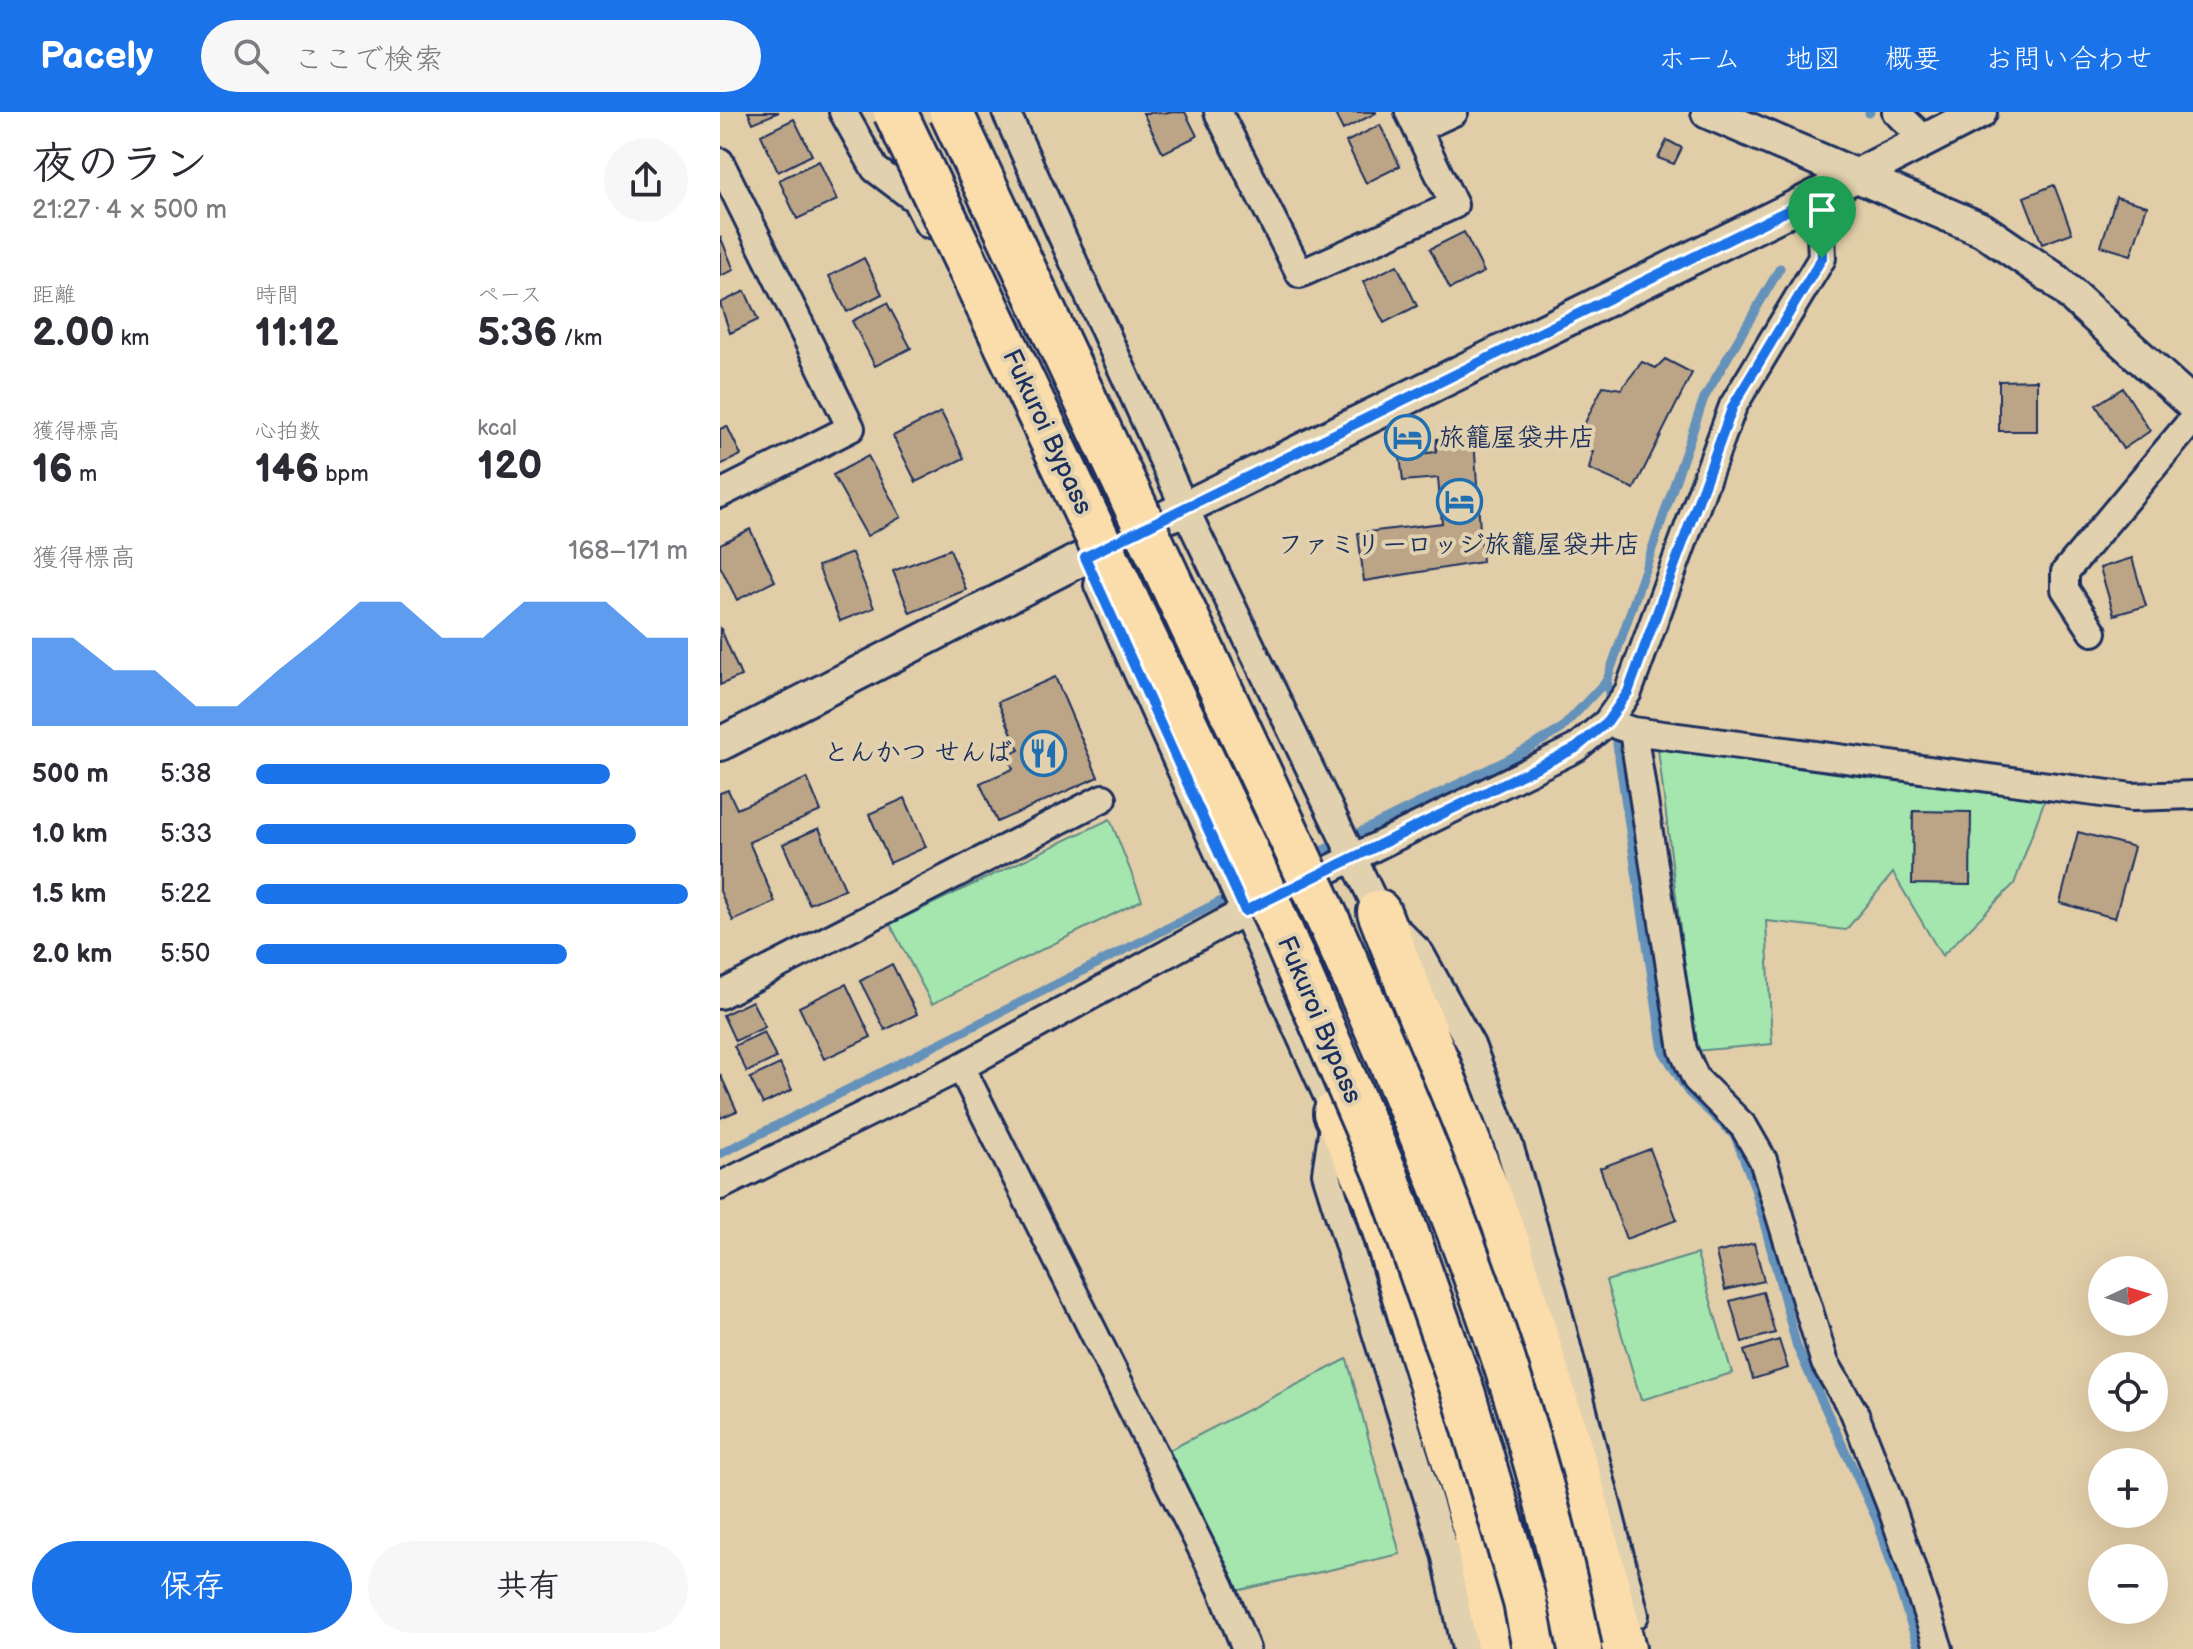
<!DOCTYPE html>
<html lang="ja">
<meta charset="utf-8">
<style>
:root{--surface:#fff;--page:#f7f7f7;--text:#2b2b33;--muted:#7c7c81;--accent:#1a73e8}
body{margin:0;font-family:"Balsamiq Sans","Klee One",sans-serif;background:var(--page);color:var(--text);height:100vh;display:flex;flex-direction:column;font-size:30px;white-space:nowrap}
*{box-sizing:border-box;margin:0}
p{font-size:26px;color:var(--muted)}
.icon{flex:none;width:44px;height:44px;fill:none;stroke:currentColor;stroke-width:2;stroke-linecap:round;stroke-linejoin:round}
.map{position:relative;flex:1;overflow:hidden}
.panel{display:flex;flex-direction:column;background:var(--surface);width:720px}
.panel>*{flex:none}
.needle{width:52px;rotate:86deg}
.controls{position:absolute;left:1368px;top:1144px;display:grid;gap:16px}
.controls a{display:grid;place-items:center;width:80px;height:80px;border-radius:50%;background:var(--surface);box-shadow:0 8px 32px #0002;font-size:40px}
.pin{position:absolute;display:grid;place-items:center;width:68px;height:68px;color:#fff;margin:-82px -34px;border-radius:50% 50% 50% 0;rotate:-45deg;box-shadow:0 0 8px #0007}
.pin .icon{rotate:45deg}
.round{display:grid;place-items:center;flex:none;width:84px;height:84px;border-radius:42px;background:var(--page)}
.overview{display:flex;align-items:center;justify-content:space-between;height:136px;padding:0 32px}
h1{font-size:44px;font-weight:600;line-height:60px}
.figures{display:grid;grid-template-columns:repeat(3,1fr);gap:12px;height:136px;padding:8px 32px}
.figures div{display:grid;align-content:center}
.figures b{font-size:40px;font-weight:600}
.figures small{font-size:22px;font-weight:400}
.figures p{font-size:22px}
.chart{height:224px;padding:16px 32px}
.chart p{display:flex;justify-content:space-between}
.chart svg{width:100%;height:144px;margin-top:8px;fill:var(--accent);opacity:.7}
.primary-button{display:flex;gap:16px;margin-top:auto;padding:16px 32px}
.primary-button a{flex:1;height:92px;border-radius:48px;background:var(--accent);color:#fff;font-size:32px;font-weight:600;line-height:92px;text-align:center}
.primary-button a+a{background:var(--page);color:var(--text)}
ul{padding:0 32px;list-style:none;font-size:26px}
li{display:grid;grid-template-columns:128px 96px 1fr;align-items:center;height:60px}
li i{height:20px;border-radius:10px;background:var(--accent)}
header{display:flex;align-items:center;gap:48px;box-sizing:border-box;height:112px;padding:0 40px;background:var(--accent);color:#fff}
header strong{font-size:38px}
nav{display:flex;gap:44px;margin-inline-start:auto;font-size:28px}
.search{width:560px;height:72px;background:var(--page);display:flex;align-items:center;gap:20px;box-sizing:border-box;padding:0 28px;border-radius:44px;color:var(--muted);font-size:30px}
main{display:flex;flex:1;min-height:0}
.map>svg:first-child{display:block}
</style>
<header>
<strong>Pacely</strong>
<div class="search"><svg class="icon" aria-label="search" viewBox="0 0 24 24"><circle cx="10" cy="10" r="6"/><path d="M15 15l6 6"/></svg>ここで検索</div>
<nav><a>ホーム</a><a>地図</a><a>概要</a><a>お問い合わせ</a></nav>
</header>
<main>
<section class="panel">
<div class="overview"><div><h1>夜のラン</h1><p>21:27 · 4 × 500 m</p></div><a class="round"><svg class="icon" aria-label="share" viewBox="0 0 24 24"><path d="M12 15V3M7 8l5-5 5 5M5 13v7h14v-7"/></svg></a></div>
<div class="figures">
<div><p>距離</p><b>2.00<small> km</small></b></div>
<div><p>時間</p><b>11:12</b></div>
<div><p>ペース</p><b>5:36<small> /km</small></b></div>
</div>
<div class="figures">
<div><p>獲得標高</p><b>16<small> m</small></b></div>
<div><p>心拍数</p><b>146<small> bpm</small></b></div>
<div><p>kcal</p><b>120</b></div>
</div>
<div class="chart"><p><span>獲得標高</span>168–171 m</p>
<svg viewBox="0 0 160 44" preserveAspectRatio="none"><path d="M0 44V17L10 17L20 27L30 27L40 38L50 38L60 27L70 17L80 6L90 6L100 17L110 17L120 6L130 6L140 6L150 17L160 17V44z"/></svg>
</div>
<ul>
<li><b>500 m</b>5:38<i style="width:82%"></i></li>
<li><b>1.0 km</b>5:33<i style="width:88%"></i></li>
<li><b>1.5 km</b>5:22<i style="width:100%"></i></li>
<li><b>2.0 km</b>5:50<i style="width:72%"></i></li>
</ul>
<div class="primary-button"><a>保存</a><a>共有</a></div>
</section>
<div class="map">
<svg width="1473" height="1537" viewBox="0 0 1473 1537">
<rect width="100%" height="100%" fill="#e1cda8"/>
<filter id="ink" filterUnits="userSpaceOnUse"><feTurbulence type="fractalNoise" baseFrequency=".0125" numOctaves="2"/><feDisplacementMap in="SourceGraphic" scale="16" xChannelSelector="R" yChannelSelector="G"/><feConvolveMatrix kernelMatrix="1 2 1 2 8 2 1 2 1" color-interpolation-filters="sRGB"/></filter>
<g filter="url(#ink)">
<!-- green -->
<path fill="#a5e6af" stroke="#608a86" stroke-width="2" d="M938 637 1326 684 1294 772 1222 844 1173 761 1126 818 1046 809 1052 932 975 939Z
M390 707 422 788 212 892 170 812Z
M977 1142 1012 1261 921 1288 886 1169Z
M627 1247 680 1442 516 1479 436 1345Z"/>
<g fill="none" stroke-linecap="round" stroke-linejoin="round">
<!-- stream -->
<path stroke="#6592ba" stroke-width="9" d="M1149 1 1150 0
M887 568 891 596
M895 619 943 939 968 980 1015 1024 1034 1073 1077 1235 1157 1408 1199 1537
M589 745 791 646 840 618 887 568 984 286 1060 156
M0 1042 515 782"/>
</g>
<!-- building -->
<path fill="#bca586" stroke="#1b2f5e" stroke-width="2" d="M28 0H59L33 11Z
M465 0 477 24 443 41 423 1Z
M614 0H656V1L623 18Z
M74 7 92 43 58 60 41 23Z
M660 13 680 54 646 71 626 30Z
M947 28 962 36 954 52 938 46Z
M99 49 117 88 77 107 59 68Z
M1334 73 1352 121 1322 132 1304 85Z
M1396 85 1427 94 1411 143 1381 134Z
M744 120 764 160 730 177 710 137Z
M0 124 14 158 0 164Z
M144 146 162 182 127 200 109 164Z
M677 153 697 194 664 211 643 170Z
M25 179 38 208 10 221 0 191Z
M167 191 191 236 155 254 132 209Z
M945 247 972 261 914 377 869 357 873 340 855 331 883 274 901 277 922 250 936 256Z
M1317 268V319H1279V269Z
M1403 276 1430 319 1403 337 1376 293Z
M221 300 244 346 196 370 173 324Z
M7 314 21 343 0 353V317Z
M754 326 762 450 644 469 638 421 722 411 718 366 683 369 680 344 716 340 717 327Z
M148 344 181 405 147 424 113 363Z
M30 417 55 469 17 488 0 454V432Z
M230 437 246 478 190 501 173 459Z
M132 441 154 496 120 509 98 454Z
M1412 446 1426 494 1394 503 1380 456Z
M0 515 21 564 0 573Z
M335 565 378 665 277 710 260 671 293 657 288 643 299 638 278 590Z
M87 666 101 699 29 730 55 790 13 809 0 779V681L8 678 17 697Z
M185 686 206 735 170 751 149 702Z
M1193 699 1251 700 1250 773 1192 772Z
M99 716 125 777 89 792 63 732Z
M1358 720 1414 735 1395 806 1340 791Z
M172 852 197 902 165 918 140 869Z
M126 872 151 925 104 947 79 895Z
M32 889 45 915 15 929 3 903Z
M44 920 56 946 27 960 14 934Z
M60 952 72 978 43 992 30 966Z
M0 962 17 999 0 1006Z
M930 1037 957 1108 906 1127 880 1056Z
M1034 1131 1044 1169 1005 1178 996 1141Z
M1043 1180 1055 1221 1022 1230 1010 1189Z
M1059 1228 1068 1256 1033 1267 1024 1239Z"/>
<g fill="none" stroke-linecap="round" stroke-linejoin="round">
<defs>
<path id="minor" d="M123 0 155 57 196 88 208 112
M286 0 465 397 659 800 700 841 751 933 789 1033 833 1180 915 1503
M498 0 580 162 734 93 689 0
M1176 0 1204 27
M697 17 734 0
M0 50 131 316 0 382
M378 473 615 1001 606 1061 725 1441 746 1537
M1373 520 1345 477V460L1473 307
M898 614 913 619 1412 685 1473 683
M913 619 963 938 976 967 1024 1015 1043 1048 1105 1251 1134 1300 1172 1397 1219 1537
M0 883 383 686
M241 955 501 1475 526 1537
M0 1074 241 955 525 799 856 636 887 610 908 580 1013 294 1102 146 1101 122 1079 93"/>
<path id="tertiary" d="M988 0 1263 118 1333 166 1473 293
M0 632 365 445 1079 93 1260 0"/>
<path id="trunk" d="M659 800 789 1133 865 1385 904 1537
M615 1001 654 1085 755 1420 779 1537"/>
</defs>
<!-- minor casing -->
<use href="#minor" stroke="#1b2f5e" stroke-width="32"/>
<!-- tertiary casing -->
<use href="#tertiary" stroke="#1b2f5e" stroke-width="38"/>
<!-- trunk casing -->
<use href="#trunk" stroke="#1b2f5e" stroke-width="48"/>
<!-- minor -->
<use href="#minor" stroke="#e2d1ae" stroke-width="26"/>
<!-- tertiary -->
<use href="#tertiary" stroke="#e2d1ae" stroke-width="32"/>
<!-- trunk -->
<use href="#trunk" stroke="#fbddab" stroke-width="42"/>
<defs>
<path id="trunk-bridge" d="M175 0 528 742 667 1064 744 1283 805 1490 814 1537
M231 0C329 210 427 419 525 629 661 918 799 1221 860 1537"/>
</defs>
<!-- trunk-bridge casing -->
<use href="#trunk-bridge" stroke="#1b2f5e" stroke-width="48" stroke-linecap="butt"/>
<!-- trunk-bridge -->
<use href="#trunk-bridge" stroke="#fbddab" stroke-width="42"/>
</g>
</g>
<g fill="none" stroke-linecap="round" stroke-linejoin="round" filter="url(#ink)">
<defs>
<path id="route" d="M1079 93 1101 122 1102 146 1013 294 908 580 887 610 856 636 525 799 365 445Z"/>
</defs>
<!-- route casing -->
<use href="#route" stroke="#fff" stroke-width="16"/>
<!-- route -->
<use href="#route" stroke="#1a73e8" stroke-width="10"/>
</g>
<!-- icons -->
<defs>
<symbol id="hotel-ring" viewBox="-11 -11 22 22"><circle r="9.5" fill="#e2d1ae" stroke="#1f6fb2" stroke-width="1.5"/><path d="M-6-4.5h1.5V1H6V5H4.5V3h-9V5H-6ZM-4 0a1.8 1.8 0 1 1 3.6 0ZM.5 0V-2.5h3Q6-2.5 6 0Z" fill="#1f6fb2"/></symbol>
<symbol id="restaurant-ring" viewBox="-11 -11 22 22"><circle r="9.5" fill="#e2d1ae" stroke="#1f6fb2" stroke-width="1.5"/><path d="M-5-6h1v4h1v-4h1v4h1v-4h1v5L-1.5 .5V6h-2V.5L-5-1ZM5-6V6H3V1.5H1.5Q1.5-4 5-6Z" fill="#1f6fb2"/></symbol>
</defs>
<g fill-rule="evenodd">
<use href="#hotel-ring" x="662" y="300" width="51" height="51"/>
<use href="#hotel-ring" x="714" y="364" width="51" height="51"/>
<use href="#restaurant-ring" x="298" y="616" width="51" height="51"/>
</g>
<g text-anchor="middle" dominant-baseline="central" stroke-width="8" stroke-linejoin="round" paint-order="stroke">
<!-- street labels -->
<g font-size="26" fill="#1b2f5e" stroke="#e2d1ae">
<text transform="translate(327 320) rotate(65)">Fukuroi Bypass</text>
<text transform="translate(599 908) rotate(67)">Fukuroi Bypass</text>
</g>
<!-- poi labels -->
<g font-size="26" font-weight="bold" fill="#1b2f5e" stroke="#e2d1ae" text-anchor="start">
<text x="719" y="326">旅籠屋袋井店</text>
<text x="739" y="433" text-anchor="middle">ファミリーロッジ旅籠屋袋井店</text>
<text x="292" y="641" text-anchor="end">とんかつ せんば</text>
</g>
</g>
</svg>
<div class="controls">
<a><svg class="needle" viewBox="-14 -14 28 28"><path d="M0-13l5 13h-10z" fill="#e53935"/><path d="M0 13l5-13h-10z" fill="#7c7c81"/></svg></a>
<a><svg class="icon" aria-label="locate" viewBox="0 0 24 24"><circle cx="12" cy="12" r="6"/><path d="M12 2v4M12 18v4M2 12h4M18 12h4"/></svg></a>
<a>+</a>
<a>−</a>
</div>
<div class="pin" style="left:1102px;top:146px;background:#1e9e55"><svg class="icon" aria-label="arrive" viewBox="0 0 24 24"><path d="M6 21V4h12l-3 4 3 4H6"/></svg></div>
</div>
</main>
